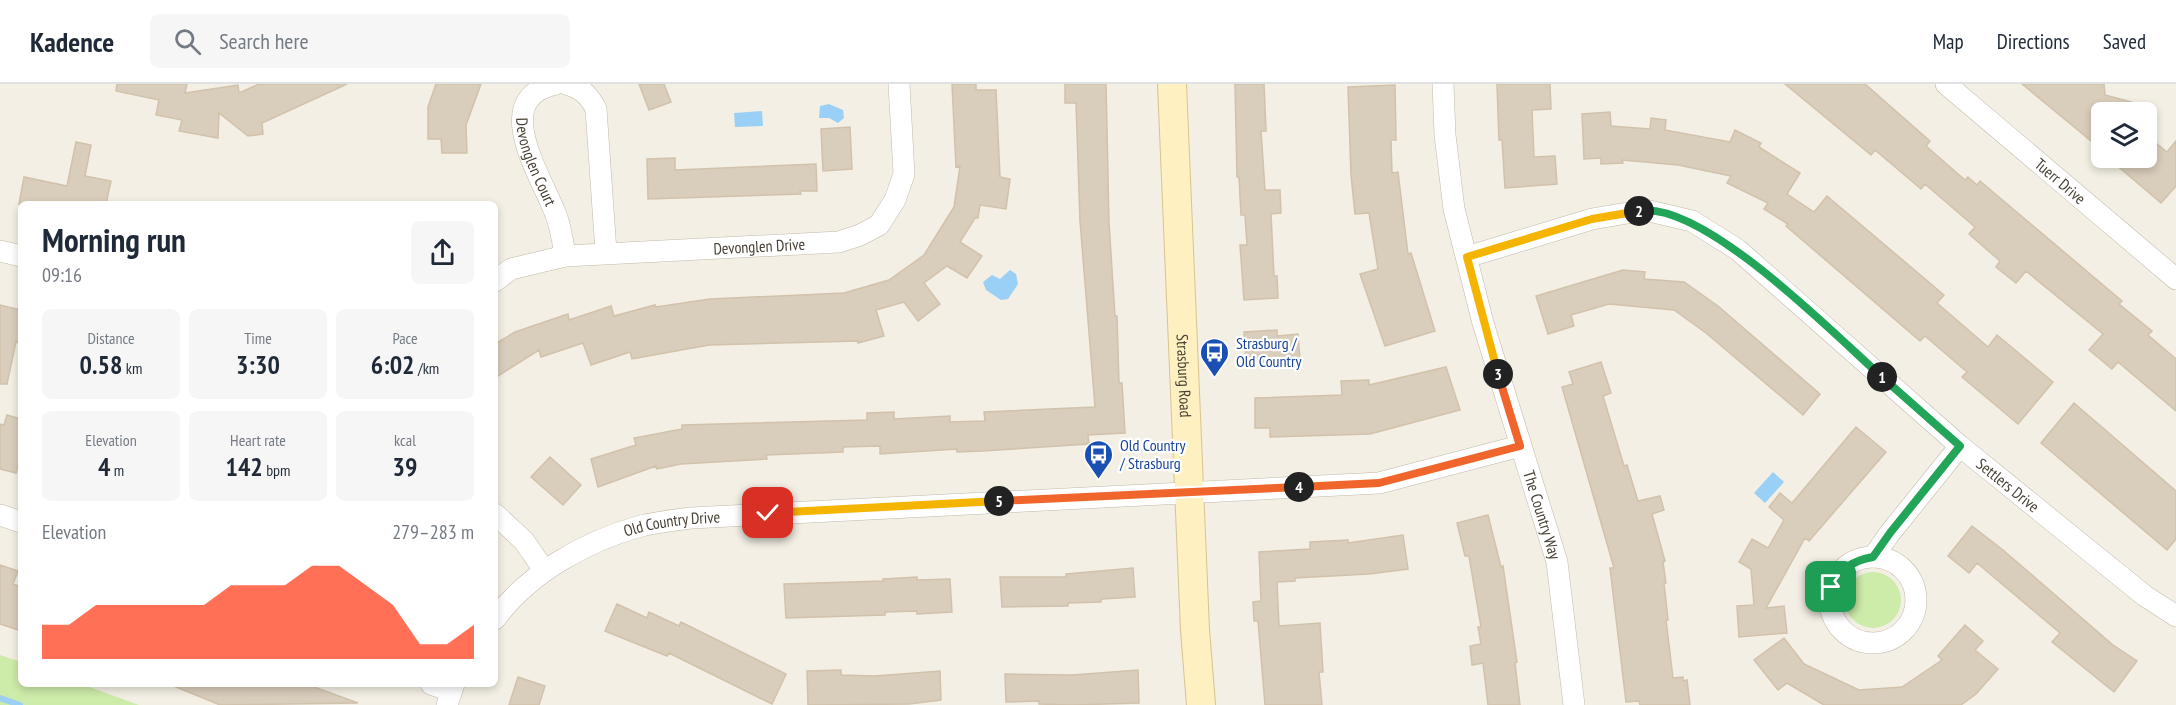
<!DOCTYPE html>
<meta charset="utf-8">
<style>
:root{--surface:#fff;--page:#f6f6f7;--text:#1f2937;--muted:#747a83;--line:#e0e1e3;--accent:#ff340f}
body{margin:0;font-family:"PT Sans Narrow",sans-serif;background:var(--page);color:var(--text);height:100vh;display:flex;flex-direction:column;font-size:22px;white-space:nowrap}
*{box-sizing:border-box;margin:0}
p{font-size:20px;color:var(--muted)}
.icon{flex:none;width:33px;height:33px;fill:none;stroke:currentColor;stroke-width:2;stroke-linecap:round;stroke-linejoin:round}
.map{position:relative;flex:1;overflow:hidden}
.details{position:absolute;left:18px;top:117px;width:480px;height:486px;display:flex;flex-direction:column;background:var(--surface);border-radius:9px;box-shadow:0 3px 9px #0003}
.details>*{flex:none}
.tools{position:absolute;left:2091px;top:18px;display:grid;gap:12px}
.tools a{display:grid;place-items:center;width:66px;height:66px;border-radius:9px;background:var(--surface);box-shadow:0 3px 9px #0003;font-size:30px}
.pin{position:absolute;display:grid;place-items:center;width:51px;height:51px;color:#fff;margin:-26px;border-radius:12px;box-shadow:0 3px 9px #0006}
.km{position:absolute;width:30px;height:30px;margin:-15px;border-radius:50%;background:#222;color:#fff;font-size:16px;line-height:30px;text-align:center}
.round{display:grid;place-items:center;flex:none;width:63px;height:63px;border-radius:9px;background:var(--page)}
.overview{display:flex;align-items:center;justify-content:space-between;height:102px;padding:0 24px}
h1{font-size:33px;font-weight:700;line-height:45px}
.stats{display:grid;grid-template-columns:repeat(3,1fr);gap:9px;height:102px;padding:6px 24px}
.stats div{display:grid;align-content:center;border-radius:9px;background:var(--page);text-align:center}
.stats b{font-size:26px;font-weight:700}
.stats small{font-size:16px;font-weight:400}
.stats p{font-size:16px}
.chart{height:168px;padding:12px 24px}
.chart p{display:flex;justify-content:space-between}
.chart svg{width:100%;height:108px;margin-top:6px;fill:var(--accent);opacity:.7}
header{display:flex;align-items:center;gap:36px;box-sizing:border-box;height:84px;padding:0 30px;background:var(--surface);border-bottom:2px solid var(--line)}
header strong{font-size:28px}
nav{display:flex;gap:33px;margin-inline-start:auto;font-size:21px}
.search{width:420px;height:54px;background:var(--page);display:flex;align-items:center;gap:15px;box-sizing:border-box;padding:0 21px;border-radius:9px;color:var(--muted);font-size:22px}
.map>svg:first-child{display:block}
</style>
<header>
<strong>Kadence</strong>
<div class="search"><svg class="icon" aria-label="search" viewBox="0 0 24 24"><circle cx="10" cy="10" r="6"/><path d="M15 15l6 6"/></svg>Search here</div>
<nav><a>Map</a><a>Directions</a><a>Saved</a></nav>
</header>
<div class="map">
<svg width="2176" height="621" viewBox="0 0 2176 621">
<rect width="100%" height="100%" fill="#f3efe4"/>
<!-- green -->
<path fill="#cdeba9" d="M1845 516a28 28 0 1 1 56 0a28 28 0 1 1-56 0Z
M0 571 21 578V600H81L139 621H0Z"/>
<!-- water -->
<path fill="#9ad0f6" d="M829 20 843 26 844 34 838 39 829 34H819L820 22Z
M762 27 763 42 735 43 734 29Z
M1010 186 1016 190 1018 200 1008 215 1001 216 986 206 983 198 992 191 1000 195Z
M1773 388 1784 398 1765 419 1754 409Z"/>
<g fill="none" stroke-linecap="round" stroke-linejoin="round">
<!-- stream -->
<path stroke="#9ad0f6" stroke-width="6" d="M0 614 20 621"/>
</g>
<!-- building -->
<path fill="#d9cdbb" stroke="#d1c2ab" stroke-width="1.5" d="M117 0H187L185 9 238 1 239 9 259 0H347L262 39 263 50 248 52 219 29 218 54 179 47 182 36 156 31 159 16 116 7Z
M436 0H481L466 41 467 69H442L441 55H428V23Z
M639 0H664L671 18 649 26Z
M952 0H976V6H996L1000 93 1010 95 1006 125 980 121 978 134H975L960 158 982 172 967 194 947 182 924 199 940 220 918 237 904 218 876 226 884 252 858 259V257L709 261 632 275 630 268 591 281 583 259 541 273 539 266 495 294V260L515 248 568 230 569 236 611 222 614 232 655 221 656 223 710 215 844 209 889 196 924 171 954 123 960 82 956 83Z
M1065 0H1106L1109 139 1115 232H1117L1119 299H1122L1125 349 1088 351 1089 360 982 367 957 368V365L880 370V362L843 363V368L766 371 767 375 681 380 657 385 656 382 598 403 591 375 636 361 634 354 682 345V341L867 336V329L894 328V335L950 332V338L985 337 984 328 1095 323 1080 137 1076 19H1065Z
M1235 0H1264L1266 47H1261L1265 106H1280L1281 129 1271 130 1274 192H1277L1278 214 1244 216 1240 161H1247L1245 131H1241L1239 93H1237Z
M1497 0H1550L1551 25 1532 26 1534 73 1555 72 1557 100 1505 104 1502 56H1499Z
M1785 0H1865L1930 57 1926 62 1965 96 1968 93 1977 101 1980 97 2122 217 2119 220 2152 247 2148 251 2176 275V327L2118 278 2112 285 2089 266 2103 250 2026 187 2016 199 1996 183 2000 177 1969 150 1975 143 1925 100 1921 105 1875 66 1871 71Z
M2022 0H2104L2105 11 2150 23V28H2102V66Z
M1395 1 1396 56H1391L1392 89 1398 88 1408 170 1411 169 1435 247 1385 262 1360 190 1378 185 1369 129 1355 130 1351 91 1348 3Z
M1610 28 1611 42 1650 45 1651 34 1666 36 1665 46 1730 58 1735 46 1761 59 1759 63 1800 89 1787 110 1814 128 1827 112 1944 211 1937 219 1988 263 1997 251 2053 298 2018 340 1962 293 1967 288 1925 252 1920 257 1786 142 1788 140 1764 125 1768 119 1727 99 1731 92 1678 81 1622 76 1623 79 1601 80V74L1584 75 1582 30Z
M850 43 852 85 823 87 821 45Z
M2146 51 2167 68 2176 57V102L2161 119 2108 74H2146Z
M76 58 91 61 85 92 111 97 106 120H19L24 93 67 102Z
M675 74V86L816 80 817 107H800L801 110 648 115 647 75Z
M1623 186 1645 188 1644 195 1684 198 1718 222 1820 310 1803 331 1706 249 1674 226 1609 220 1571 231 1574 242 1548 250 1536 212Z
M0 221 21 226V259L16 258 7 300H0Z
M1277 246V252L1298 250 1300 276 1246 279 1244 248Z
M1601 278 1611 309 1603 312 1624 382 1627 381 1638 417 1660 412 1664 426 1652 430 1665 477 1663 478 1666 499H1664L1668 536H1666L1673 594 1683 593V597L1687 596 1690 621H1640L1639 617 1626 618 1610 484H1614L1562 303 1573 300 1569 288Z
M1446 283 1460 326 1370 350 1270 353V344H1255V314L1342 311 1341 297 1369 296V301Z
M2074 319 2176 407V455L2167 466 2041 359Z
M7 331 21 335V371L16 389 0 385V340L4 341Z
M1856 343 1886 368 1809 457 1805 454 1766 524 1784 522 1787 549 1739 553 1737 522 1754 521 1751 485 1739 478 1752 455 1768 464 1784 436 1769 423 1780 409 1792 419Z
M550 373 581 401 563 421 531 393Z
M1488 431 1501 483 1503 482 1517 578 1515 579 1520 621H1488L1483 579 1472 581 1470 562 1481 560 1478 543H1481L1469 472H1465L1457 439Z
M1972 442 2003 466 2113 561 2137 577 2114 608 2052 558 2060 549 1977 479 1969 489 1948 472Z
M1403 451 1408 485 1369 490 1295 494V497L1277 498 1279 542 1320 539 1323 588H1319L1322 621H1265L1258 537H1254L1253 518 1261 517 1259 468 1310 465V458L1348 456V459Z
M0 481 18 487 13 500 21 503V547L0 540Z
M1133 484 1135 513 1101 515V518L1068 519V522L1002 523 1000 493H1066V490Z
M917 493V496L950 495 952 528 917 530V527L885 528V531L786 534 784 500 883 497V495Z
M617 520 647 534 649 528 679 542 681 538 786 590 772 620 669 569 667 572 605 547Z
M1965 541 1983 557 1975 566 1998 585 1976 610 1961 621H1824L1787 599 1778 606 1754 576 1784 554 1804 580 1859 606 1902 603 1942 576 1938 572Z
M841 586V591L875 592 940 587 941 616 909 620 808 621 807 587Z
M1138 586 1139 619 1072 621 1039 620V617L1006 618 1005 590 1072 591Z
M518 593 545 602 539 621H509Z
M169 600H306L358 619 220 621Z"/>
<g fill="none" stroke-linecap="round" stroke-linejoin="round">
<defs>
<g id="street">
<path id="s1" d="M556 0C488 14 542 93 556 131 561 144 563 158 565 172"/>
<path d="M566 0C581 4 589 11 596 25L606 168"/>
<path id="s2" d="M1443 0 1445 51 1454 125 1483 239 1557 478 1574 621"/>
<path id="s3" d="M1946 0 2176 195"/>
<path d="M0 167 21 172"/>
<path id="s4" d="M1467 173 1592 135 1645 126 1692 137 1738 166 1960 362 2145 512 2176 532"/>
<path id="s5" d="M495 197 511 185 565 172 839 158 860 151 879 141 895 116 904 90 899 0"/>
<path d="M495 430 524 457 544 486"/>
<path d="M0 431 21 438"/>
<path d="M1873 473 1890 449 1960 362"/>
<circle cx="1873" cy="516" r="43"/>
<path id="s6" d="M495 535C529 489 586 457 641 442 657 438 674 436 691 434L1379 399 1520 362"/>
<path d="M431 600 451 607"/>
<path d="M447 621 454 600"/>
</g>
<g id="secondary">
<path id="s7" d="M1172 0 1195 546 1201 621"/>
</g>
</defs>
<!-- street casing -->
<use href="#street" stroke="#c2b9a9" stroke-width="22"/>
<!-- secondary casing -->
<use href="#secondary" stroke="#d7c48f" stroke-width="30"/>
<!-- street -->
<use href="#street" stroke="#fff" stroke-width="21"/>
<!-- secondary -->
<use href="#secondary" stroke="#fff0c2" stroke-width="28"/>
</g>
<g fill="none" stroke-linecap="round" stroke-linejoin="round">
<defs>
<path id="split-1" d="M1831 503C1842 484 1852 477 1873 473L1890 449 1960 362 1882 293"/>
<path id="split-2" d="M1639 127C1703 116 1835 251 1882 293"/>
<path id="split-3" d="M1498 290 1467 173 1592 135 1639 127"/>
<path id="split-4" d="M1299 403 1379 399 1520 362 1498 290"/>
<path id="split-5" d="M999 417 1299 403"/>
<path id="split-6" d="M768 429 999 417"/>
</defs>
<!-- split-1 casing -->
<use href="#split-1" stroke="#fff" stroke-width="12"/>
<!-- split-2 casing -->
<use href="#split-2" stroke="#fff" stroke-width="12"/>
<!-- split-3 casing -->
<use href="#split-3" stroke="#fff" stroke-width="12"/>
<!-- split-4 casing -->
<use href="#split-4" stroke="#fff" stroke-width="12"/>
<!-- split-5 casing -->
<use href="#split-5" stroke="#fff" stroke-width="12"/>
<!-- split-6 casing -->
<use href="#split-6" stroke="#fff" stroke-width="12"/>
<!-- split-1 -->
<use href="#split-1" stroke="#22a559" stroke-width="8"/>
<!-- split-2 -->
<use href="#split-2" stroke="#22a559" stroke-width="8"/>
<!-- split-3 -->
<use href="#split-3" stroke="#f5b400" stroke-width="8"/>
<!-- split-4 -->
<use href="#split-4" stroke="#f0652b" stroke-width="8"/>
<!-- split-5 -->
<use href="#split-5" stroke="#f0652b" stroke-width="8"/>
<!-- split-6 -->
<use href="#split-6" stroke="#f5b400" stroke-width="8"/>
</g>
<!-- icons -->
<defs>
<symbol id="bus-pin" viewBox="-11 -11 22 30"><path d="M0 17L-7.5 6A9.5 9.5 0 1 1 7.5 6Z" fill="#1a4fb4" stroke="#fff"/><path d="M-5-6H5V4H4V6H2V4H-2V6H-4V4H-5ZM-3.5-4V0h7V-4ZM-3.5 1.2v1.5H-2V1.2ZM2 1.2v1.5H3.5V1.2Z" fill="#fff"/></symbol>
</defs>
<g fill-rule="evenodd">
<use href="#bus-pin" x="1198" y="252" width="33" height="45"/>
<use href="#bus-pin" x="1082" y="354" width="33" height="45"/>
</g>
<g text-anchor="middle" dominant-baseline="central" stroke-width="4.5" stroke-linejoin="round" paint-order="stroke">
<!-- street labels -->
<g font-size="16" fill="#463f33" stroke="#fff">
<text stroke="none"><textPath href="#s1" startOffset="98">Devonglen Court</textPath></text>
<text stroke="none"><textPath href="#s3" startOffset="150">Tuerr Drive</textPath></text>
<text stroke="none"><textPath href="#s5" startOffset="270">Devonglen Drive</textPath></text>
<text stroke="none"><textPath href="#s7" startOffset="292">Strasburg Road</textPath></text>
<text stroke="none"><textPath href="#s4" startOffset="645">Settlers Drive</textPath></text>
<text stroke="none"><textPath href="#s2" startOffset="444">The Country Way</textPath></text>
<text stroke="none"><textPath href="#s6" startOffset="207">Old Country Drive</textPath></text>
</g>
<!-- transit labels -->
<g font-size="16" fill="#164399" stroke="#fff" text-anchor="start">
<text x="1236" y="259">Strasburg /<tspan x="1236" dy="18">Old Country</tspan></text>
<text x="1120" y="361">Old Country<tspan x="1120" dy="18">/ Strasburg</tspan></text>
</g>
</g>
</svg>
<div class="tools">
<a><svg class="icon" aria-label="layers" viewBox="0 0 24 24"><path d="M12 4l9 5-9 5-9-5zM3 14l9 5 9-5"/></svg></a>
</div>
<div class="pin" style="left:1831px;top:503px;background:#1e9e55"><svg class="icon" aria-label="arrive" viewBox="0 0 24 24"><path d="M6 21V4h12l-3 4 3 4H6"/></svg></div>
<div class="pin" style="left:768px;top:429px;background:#d93025"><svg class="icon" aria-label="check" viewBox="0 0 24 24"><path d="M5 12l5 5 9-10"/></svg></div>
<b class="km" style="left:1882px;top:293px">1</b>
<b class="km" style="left:1639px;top:127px">2</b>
<b class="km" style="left:1498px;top:290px">3</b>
<b class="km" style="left:1299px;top:403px">4</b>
<b class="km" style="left:999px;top:417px">5</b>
<section class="details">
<div class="overview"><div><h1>Morning run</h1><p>09:16</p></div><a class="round"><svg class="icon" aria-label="share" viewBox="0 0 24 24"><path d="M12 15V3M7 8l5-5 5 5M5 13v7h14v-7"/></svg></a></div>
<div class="stats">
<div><p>Distance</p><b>0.58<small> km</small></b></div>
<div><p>Time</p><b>3:30</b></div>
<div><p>Pace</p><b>6:02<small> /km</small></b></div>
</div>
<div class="stats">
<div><p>Elevation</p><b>4<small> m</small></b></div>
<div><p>Heart rate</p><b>142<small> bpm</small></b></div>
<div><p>kcal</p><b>39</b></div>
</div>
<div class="chart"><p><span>Elevation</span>279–283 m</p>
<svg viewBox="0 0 160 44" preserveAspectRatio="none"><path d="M0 44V30L10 30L20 22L30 22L40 22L50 22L60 22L70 14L80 14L90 14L100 6L110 6L120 14L130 22L140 38L150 38L160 30V44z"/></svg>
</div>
</section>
</div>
